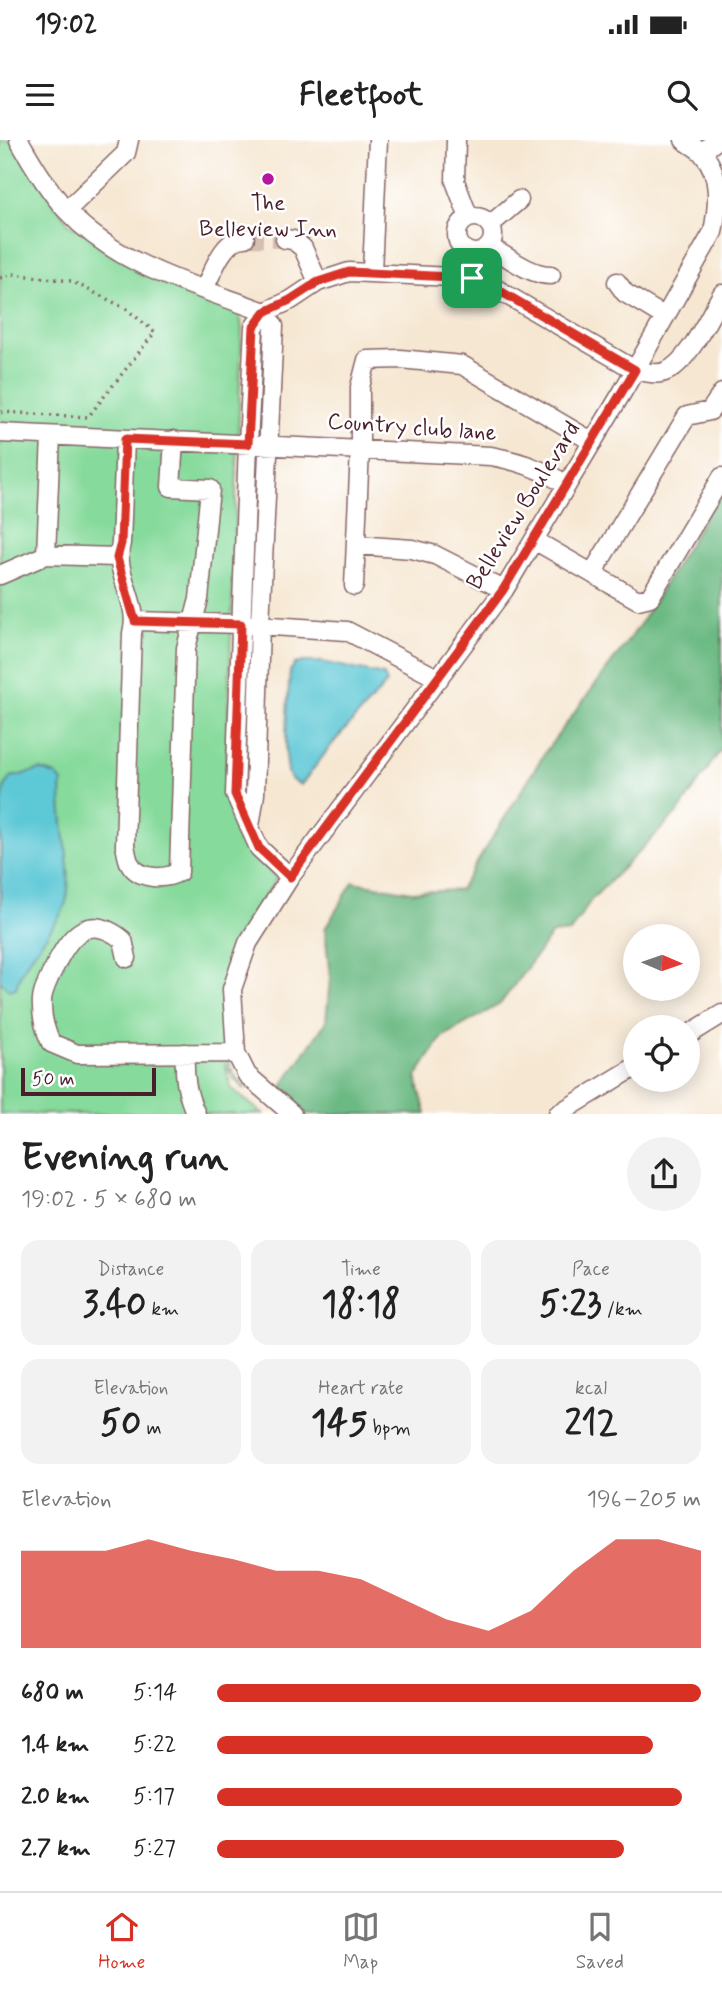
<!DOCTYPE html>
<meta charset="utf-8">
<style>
:root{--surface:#fff;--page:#f2f2f2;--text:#222;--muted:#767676;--line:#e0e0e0;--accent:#d93025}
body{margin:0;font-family:Mynerve,sans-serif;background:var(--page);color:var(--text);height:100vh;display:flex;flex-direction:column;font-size:26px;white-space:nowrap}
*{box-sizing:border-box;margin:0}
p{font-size:23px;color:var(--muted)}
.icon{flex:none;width:38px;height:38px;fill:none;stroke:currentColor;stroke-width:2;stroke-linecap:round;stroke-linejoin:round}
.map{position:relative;height:974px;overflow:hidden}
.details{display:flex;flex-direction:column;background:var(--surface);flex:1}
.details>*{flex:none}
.needle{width:46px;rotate:92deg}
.fabs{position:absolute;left:623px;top:784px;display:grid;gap:14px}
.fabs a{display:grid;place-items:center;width:77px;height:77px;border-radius:50%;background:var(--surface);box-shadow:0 4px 18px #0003;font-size:35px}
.scale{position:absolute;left:21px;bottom:18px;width:135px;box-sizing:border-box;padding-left:7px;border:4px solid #4a1f2b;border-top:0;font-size:19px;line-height:24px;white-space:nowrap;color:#4a1f2b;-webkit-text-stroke:5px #fff;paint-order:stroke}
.pin{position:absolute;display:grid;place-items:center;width:60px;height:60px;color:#fff;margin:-30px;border-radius:14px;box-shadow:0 4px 10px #0006}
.round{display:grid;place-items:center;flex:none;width:74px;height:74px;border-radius:37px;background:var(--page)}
.summary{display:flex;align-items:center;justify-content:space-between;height:119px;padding:0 21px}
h1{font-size:38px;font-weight:700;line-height:52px}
.metrics{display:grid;grid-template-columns:repeat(3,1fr);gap:10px;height:119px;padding:7px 21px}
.metrics div{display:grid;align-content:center;border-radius:18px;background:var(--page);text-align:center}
.metrics b{font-size:35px;font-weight:700}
.metrics small{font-size:19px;font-weight:400}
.metrics p{font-size:19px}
.chart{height:196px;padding:14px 21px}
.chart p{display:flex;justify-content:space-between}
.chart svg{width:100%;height:126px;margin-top:7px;fill:var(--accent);opacity:.7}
ul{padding:0 21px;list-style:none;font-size:23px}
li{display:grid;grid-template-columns:112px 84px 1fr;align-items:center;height:52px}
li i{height:18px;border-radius:9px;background:var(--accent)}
.status{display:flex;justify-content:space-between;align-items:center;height:49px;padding:0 35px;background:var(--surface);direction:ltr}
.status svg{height:19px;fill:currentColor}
header{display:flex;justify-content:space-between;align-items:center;height:91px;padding:0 21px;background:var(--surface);font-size:32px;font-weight:700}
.menu{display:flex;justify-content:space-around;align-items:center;height:98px;border-top:2px solid var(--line);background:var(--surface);font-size:19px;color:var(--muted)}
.menu a{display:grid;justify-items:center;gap:4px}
.menu .active{color:var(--accent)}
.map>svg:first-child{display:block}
</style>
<div class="status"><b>19:02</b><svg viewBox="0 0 49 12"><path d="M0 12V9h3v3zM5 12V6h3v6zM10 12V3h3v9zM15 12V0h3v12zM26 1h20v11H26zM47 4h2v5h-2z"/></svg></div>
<header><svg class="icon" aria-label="menu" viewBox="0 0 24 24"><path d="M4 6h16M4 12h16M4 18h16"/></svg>Fleetfoot<svg class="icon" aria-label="search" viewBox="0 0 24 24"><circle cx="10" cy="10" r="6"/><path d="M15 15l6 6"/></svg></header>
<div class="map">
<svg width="722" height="974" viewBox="0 0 722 974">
<rect width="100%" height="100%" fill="#fff"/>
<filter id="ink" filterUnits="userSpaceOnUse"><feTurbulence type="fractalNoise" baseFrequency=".0143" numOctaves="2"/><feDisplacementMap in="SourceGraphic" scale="14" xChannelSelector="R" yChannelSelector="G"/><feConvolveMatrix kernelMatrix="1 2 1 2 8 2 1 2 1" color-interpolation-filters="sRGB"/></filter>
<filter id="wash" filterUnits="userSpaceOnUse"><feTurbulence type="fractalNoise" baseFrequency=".00686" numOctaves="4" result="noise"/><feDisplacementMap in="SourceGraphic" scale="28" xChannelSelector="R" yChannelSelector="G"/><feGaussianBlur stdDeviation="1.57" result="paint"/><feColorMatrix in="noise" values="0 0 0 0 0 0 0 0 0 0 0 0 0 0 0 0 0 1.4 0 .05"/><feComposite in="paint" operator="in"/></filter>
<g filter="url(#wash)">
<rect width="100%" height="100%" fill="#f6e7d2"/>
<!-- green -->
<path fill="#86da9b" stroke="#687c63" stroke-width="2" d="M0 0H13L69 84 231 165 240 176 242 188 226 639 228 662 239 687 237 693 242 694 251 714 277 738C265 757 250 777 240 797 219 838 210 911 244 946V948L235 940 225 923 231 948 263 974H0Z"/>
<!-- forest -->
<path fill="#6cba83" stroke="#5b6c57" stroke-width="2" d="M722 355V608L679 671 591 760 570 792 552 794 500 864 442 897 416 937 426 974H307L279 950 326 882 330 838 325 789 353 742 412 752 460 750 546 611 639 486 710 369Z"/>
<!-- water -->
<path fill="#5dc8d6" stroke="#547480" stroke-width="2" d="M304 522H322L384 535 387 543 333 603 301 645C298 643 294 642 291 639 281 627 289 550 290 531L295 524Z
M41 630 56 635 62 642C57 678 76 733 65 765 54 794 22 818 16 848L9 850 0 841 1 666 5 646 11 637Z"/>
</g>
<g filter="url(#ink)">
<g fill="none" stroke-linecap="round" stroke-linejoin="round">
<!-- minor-tunnel -->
<path stroke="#d4bfb1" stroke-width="18" stroke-dasharray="18 9" stroke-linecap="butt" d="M245 98 285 99"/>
<defs>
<path id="minor" d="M19 0C33 25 48 50 67 71 119 127 196 146 265 172L274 186 260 485 255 654 250 686
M456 0 455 41 469 78
M702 12 717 0
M67 70 126 13 129 0
M457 95a18 18 0 1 1 36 0a18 18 0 1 1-36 0Z
M490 85 519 60
M285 99 293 100 303 108 318 142
M490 107C508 117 530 135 551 135
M372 132 378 0
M617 142 625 153 665 177
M204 149C213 132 223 98 245 98
M0 293 491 316C522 322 541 329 567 345
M125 299 121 403C113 435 141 463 132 493L125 705C126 710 127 717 129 722 138 740 164 740 179 732L186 508 199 459 210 349 171 347 174 300
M534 400 638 460 650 457 722 337
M356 405 412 409 435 415 504 450
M46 415 51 296
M593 432 687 276 710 271 722 253
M0 435 46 415 117 417
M354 446 360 309V247L367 220 400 219 462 225 593 302
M135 481 241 484 347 491 439 539
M290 737 259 708 235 654 248 304 254 187 265 172 291 160 318 142 349 132 472 138 495 148 635 230C645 232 657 236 667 231 689 221 710 175 722 154
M127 818 123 800C91 774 72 791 56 824 51 834 43 848 42 860 41 876 44 888 51 903L77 914 236 913
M688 895 722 874
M185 913C184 936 186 953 196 974
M292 974 247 935 236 913 232 849 248 803 290 737 504 450 623 251 713 92C718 66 722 34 702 13 698 8 689 4 684 0
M558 974 635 927"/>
</defs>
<!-- minor casing -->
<use href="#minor" stroke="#866565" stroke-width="21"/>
<!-- path -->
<path stroke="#866565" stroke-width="3.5" stroke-dasharray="2 5" stroke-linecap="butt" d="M0 138 13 134 71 141 125 168 155 192 88 277 0 272"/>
<!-- minor -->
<use href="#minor" stroke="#fff" stroke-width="18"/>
</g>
</g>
<g fill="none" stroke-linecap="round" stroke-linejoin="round" filter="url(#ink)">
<defs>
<path id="route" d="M349 132 472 138 495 148 635 230 503 450 290 737 259 708 235 654 241 484 135 481 117 418 121 403 125 299 248 304 254 187 265 172 290 160 318 142Z"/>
</defs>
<!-- route casing -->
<use href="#route" stroke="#fff" stroke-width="14"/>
<!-- route -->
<use href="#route" stroke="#d93025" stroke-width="9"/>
</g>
<!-- markers -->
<circle fill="#b5179e" stroke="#fff" stroke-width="2.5" cx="268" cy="39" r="7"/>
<g text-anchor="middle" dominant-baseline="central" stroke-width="5" stroke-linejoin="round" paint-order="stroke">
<!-- poi labels -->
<g font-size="23" fill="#4a1f2b" stroke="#fff">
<text x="268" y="64">The<tspan x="268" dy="26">Belleview Inn</tspan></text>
</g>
<!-- street labels -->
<g font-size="23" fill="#4a1f2b" stroke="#fff">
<text transform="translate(412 288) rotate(4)">Country club lane</text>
<text transform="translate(524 366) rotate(-58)">Belleview Boulevard</text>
</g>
</g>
</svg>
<div class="fabs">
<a><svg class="needle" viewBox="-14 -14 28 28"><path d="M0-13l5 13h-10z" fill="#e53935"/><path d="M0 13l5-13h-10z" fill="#767676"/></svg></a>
<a><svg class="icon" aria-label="locate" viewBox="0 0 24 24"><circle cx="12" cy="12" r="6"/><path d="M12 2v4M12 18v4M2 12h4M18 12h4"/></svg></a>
</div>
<div class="scale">50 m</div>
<div class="pin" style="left:472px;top:138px;background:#1e9e55"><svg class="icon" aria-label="arrive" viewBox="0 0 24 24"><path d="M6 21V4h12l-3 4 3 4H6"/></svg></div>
</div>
<section class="details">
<div class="summary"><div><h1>Evening run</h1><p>19:02 · 5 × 680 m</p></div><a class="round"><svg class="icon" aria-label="share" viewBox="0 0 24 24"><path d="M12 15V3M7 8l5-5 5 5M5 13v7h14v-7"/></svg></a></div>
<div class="metrics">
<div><p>Distance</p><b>3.40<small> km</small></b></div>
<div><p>Time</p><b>18:18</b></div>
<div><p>Pace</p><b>5:23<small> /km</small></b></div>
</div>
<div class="metrics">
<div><p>Elevation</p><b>50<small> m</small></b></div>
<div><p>Heart rate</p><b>145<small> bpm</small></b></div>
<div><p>kcal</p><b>212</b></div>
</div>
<div class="chart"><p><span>Elevation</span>196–205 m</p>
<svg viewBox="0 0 160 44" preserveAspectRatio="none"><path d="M0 44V10L10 10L20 10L30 6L40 10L50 13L60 17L70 17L80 20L90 27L100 34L110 38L120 31L130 17L140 6L150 6L160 10V44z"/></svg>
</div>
<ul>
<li><b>680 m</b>5:14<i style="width:100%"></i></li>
<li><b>1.4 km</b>5:22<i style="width:90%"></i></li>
<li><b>2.0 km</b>5:17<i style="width:96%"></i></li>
<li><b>2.7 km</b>5:27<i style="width:84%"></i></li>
</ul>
</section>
<nav class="menu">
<a class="active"><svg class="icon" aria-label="home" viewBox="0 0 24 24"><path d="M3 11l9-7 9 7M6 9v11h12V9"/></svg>Home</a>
<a><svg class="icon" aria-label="map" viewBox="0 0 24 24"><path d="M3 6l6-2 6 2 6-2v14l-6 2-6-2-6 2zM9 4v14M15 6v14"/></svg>Map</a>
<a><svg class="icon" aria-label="saved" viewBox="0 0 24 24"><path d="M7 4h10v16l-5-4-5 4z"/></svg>Saved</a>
</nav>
